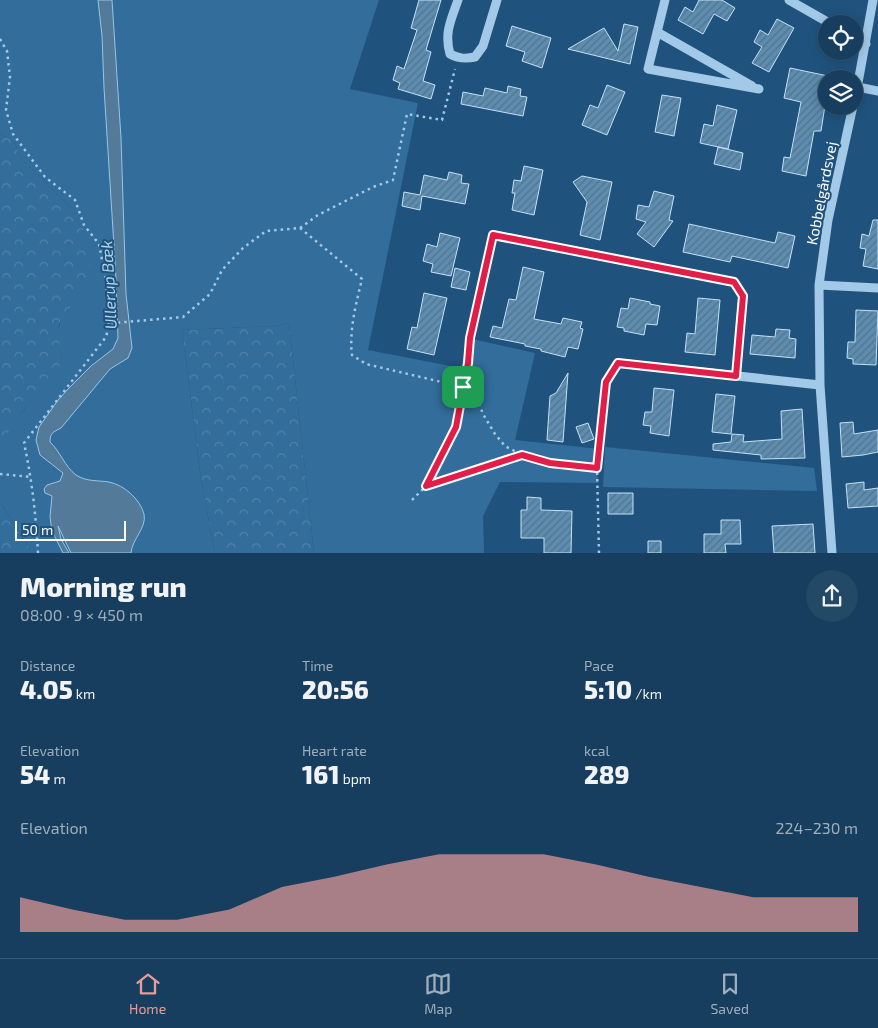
<!DOCTYPE html>
<meta charset="utf-8">
<style>
:root{--surface:#173e5e;--page:#244967;--text:#f1f3f6;--muted:#9eaebc;--line:#365773;--accent:#e69b98}
body{margin:0;font-family:"Exo 2",sans-serif;background:var(--page);color:var(--text);height:100vh;display:flex;flex-direction:column;font-size:19px;white-space:nowrap}
*{box-sizing:border-box;margin:0}
p{font-size:16px;color:var(--muted)}
.icon{flex:none;width:28px;height:28px;fill:none;stroke:currentColor;stroke-width:2;stroke-linecap:round;stroke-linejoin:round}
.map{position:relative;height:553px;overflow:hidden}
.sheet{display:flex;flex-direction:column;background:var(--surface);flex:1}
.sheet>*{flex:none}
.buttons{position:absolute;left:818px;top:15px;display:grid;gap:10px}
.buttons a{display:grid;place-items:center;width:45px;height:45px;border-radius:50%;background:var(--surface);box-shadow:0 2px 12px #0003,0 0 0 1px var(--line);font-size:25px}
.scale{position:absolute;left:15px;bottom:12px;width:111px;box-sizing:border-box;padding-left:5px;border:2px solid #fff;border-top:0;font-size:14px;line-height:18px;white-space:nowrap;color:#fff;-webkit-text-stroke:4px #1f537d;paint-order:stroke}
.pin{position:absolute;display:grid;place-items:center;width:42px;height:42px;color:#fff;margin:-21px;border-radius:10px;box-shadow:0 2px 8px #0006}
.round{display:grid;place-items:center;flex:none;width:52px;height:52px;border-radius:26px;background:var(--page)}
.summary{display:flex;align-items:center;justify-content:space-between;height:85px;padding:0 20px}
h1{font-size:28px;font-weight:800;line-height:38px}
.figures{display:grid;grid-template-columns:repeat(3,1fr);gap:8px;height:85px;padding:5px 20px}
.figures div{display:grid;align-content:center}
.figures b{font-size:25px;font-weight:800}
.figures small{font-size:14px;font-weight:400}
.figures p{font-size:14px}
.chart{height:140px;padding:10px 20px}
.chart p{display:flex;justify-content:space-between}
.chart svg{width:100%;height:90px;margin-top:5px;fill:var(--accent);opacity:.7}
.tab-bar{display:flex;justify-content:space-around;align-items:center;height:70px;border-top:1px solid var(--line);background:var(--surface);font-size:14px;color:var(--muted)}
.tab-bar a{display:grid;justify-items:center;gap:2px}
.tab-bar .selected{color:var(--accent)}
.map>svg:first-child{display:block}
</style>
<div class="map">
<svg width="878" height="553" viewBox="0 0 878 553">
<defs>
<pattern id="forest-crowns" width="20" height="18" patternUnits="userSpaceOnUse" patternTransform="scale(1.25)"><rect width="20" height="18" fill="#326d9b"/><path d="M2 6a3 3 0 1 1 6 0M12 15a3 3 0 1 1 6 0" fill="none" stroke="#5183aa"/></pattern>
<pattern id="building-hatch" width="6" height="6" patternUnits="userSpaceOnUse" patternTransform="scale(1.25)"><rect width="6" height="6" fill="#5c8cb0"/><path d="M-1 1l2-2M0 6l6-6M5 7l2-2" fill="none" stroke="#567288"/></pattern>
</defs>
<rect width="100%" height="100%" fill="#1f537d"/>
<!-- green -->
<path fill="#326d9b" d="M0 0H379L350 89 418 103 368 350 461 368 468 338 535 353 515 440 600 449 597 468 598 483 500 482 483 516 484 553H314L289 323 275 326 182 330 201 479 215 553H131L132 545 141 531 110 482H92L79 477 63 468 57 521 71 553H30V549L0 502V442L17 418 53 376 61 362 62 357 57 333 61 320 72 209 21 158 14 142 0 133Z
M605 447 814 468 817 491 603 487Z"/>
<!-- forest -->
<path fill="url(#forest-crowns)" d="M0 133 14 142 21 158 72 209 81 222 88 244 91 274 89 281 61 320C53 338 65 350 61 362 53 383 32 399 18 417 12 425 8 436 0 442Z
M289 323 314 553H215L201 479 182 330 275 326Z
M0 502 30 549V553H0Z"/>
<!-- water -->
<path fill="#547a99" stroke="#95c6e9" d="M98 0H112L121 138 126 294 132 348 128 358 110 369 61 428C53 432 50 433 50 442 60 451 65 467 76 475 87 482 97 480 109 482 124 485 140 499 144 514 147 528 132 539 131 553H71L58 526 61 539 69 553H63L52 531 50 517 52 496 45 493 44 489 47 485 60 481 63 473 40 455 36 440 39 427 58 400 69 388 91 366 113 349 118 338 116 278 104 88 102 36Z"/>
<!-- building -->
<path fill="url(#building-hatch)" stroke="#c5e1f5" d="M419 0H441L426 50 431 52 423 81 435 85 431 99 398 89 400 83 393 80 397 66 404 69 417 30 411 28Z
M699 0H722L735 8 727 21 714 14 703 34 678 20 685 7 693 12Z
M777 19 794 28 769 72 752 63 762 47 754 42 760 30 768 35Z
M624 24 638 27 630 64 568 49 604 28 618 51Z
M512 26 551 38 542 68 522 61 525 52 506 46Z
M790 68 828 76 826 79 824 97H826V99L821 131H814L806 176 782 171 784 157 790 158 801 102 784 98Z
M607 85 625 92 607 135 582 125 590 105 598 108Z
M508 86 521 89 520 96 527 97 523 116 461 104 463 92 483 96 485 88 507 93Z
M662 95 681 98 674 136 655 132Z
M717 105 737 110 728 149 700 143 704 124 713 126Z
M718 147 743 153 740 170 714 164Z
M524 166 543 170 534 215 512 210 515 193H512L514 180 521 181Z
M449 172 462 175 461 183 469 184 465 204 422 196 420 210 402 206 404 192 420 195 424 175 447 180Z
M582 176 612 182 600 240 580 235 587 202 573 182Z
M654 191 674 196 669 220 673 221 654 247 637 234 646 222 636 219 638 205 649 207Z
M873 220H878V269L863 266 866 249 860 248 862 234 869 236Z
M689 224 775 243 778 232 795 236 788 268 732 256 730 262 683 252Z
M440 233 460 238 451 276 431 272 433 264 423 261 427 244 437 247Z
M523 267 544 272 534 319 561 324 563 318 582 322 580 328 583 329 578 349 568 347 565 357 541 351V349L525 346V344L490 337 493 326 502 328 509 299 516 300Z
M455 268 470 272 466 290 451 287Z
M424 293 447 298 434 355 407 349 412 327 417 328Z
M630 298 650 302V304L660 306 657 325 646 324 644 335 624 331V328L617 327 621 308 628 309Z
M698 298 720 300 715 355 685 352 687 333 695 334Z
M856 310 878 311 876 365 853 364V359L847 358 848 342H855Z
M776 329 790 330 789 338 796 339 795 358 750 354 752 335 775 337Z
M568 373 563 442 547 440 550 396 556 393Z
M654 388 674 390 669 436 650 433 651 426 643 425 645 412H652Z
M716 394 735 396 731 434 712 432Z
M802 409 805 458 761 459V455L713 450V444L731 442 732 434 744 435 743 442 782 439 781 411Z
M853 422 854 434 878 430V452L863 455 842 457 840 423Z
M588 423 594 439 582 443 576 427Z
M864 482V490L878 488V506L848 508 846 484Z
M608 493H633V514H608Z
M527 497 541 498V510L572 511 571 553H544V538H521V510H527Z
M721 520H740L741 544H725L726 553H704V534H721Z
M813 524 815 553H774L772 526Z
M648 541H661V553H648Z"/>
<g fill="none" stroke-linecap="round" stroke-linejoin="round">
<!-- path -->
<path stroke="#a2c9e7" stroke-width="2.5" stroke-dasharray="2.5 4" stroke-linecap="butt" d="M0 39 7 51 10 77 6 110 13 134 45 177 75 200 84 225 99 244 106 280 109 325
M300 228 362 279C356 304 349 330 352 355L366 364 463 387
M491 245 470 338 468 363 473 387 483 414 495 434 505 446 522 455 550 463 597 468
M0 474 31 477
M426 486 522 455
M412 500 426 486 455 427 467 365
M38 553C36 516 32 480 24 443L106 337 109 325 114 323 183 317 210 294 222 270 243 248 266 231 300 228 318 215 373 187 393 180 407 114 442 120 455 69
M599 553 597 468 606 382 611 373"/>
<!-- minor -->
<path stroke="#a2c9e7" stroke-width="9" d="M458 0C451 20 444 33 450 54 459 59 466 59 475 57L483 46 497 0
M665 0 648 69 759 89
M789 0 831 24
M657 32 752 86
M854 37 866 44
M858 87 878 91
M854 105 873 0
M493 235 734 282 743 296 736 376
M819 285 878 288
M618 363 820 385
M832 553 820 385 819 285 828 220 853 106"/>
</g>
<g fill="none" stroke-linecap="round" stroke-linejoin="round">
<defs>
<path id="route" d="M493 235 734 282 743 296 736 376 618 363 606 382 597 468 550 463 522 455 426 486 456 427 468 363 470 338Z"/>
</defs>
<!-- route casing -->
<use href="#route" stroke="#fff" stroke-width="10"/>
<!-- route -->
<use href="#route" stroke="#e11d48" stroke-width="6"/>
</g>
<g text-anchor="middle" dominant-baseline="central" stroke-width="4" stroke-linejoin="round" paint-order="stroke">
<!-- street labels -->
<g font-size="15" fill="#fff" stroke="#1f537d">
<text transform="translate(821 193) rotate(-79)">Kobbelgårdsvej</text>
</g>
<!-- water labels -->
<g font-size="16" font-style="italic" fill="#add3ef" stroke="#1f537d">
<text transform="translate(108 285) rotate(-93)">Ullerup Bæk</text>
</g>
</g>
</svg>
<div class="buttons">
<a><svg class="icon" aria-label="locate" viewBox="0 0 24 24"><circle cx="12" cy="12" r="6"/><path d="M12 2v4M12 18v4M2 12h4M18 12h4"/></svg></a>
<a><svg class="icon" aria-label="layers" viewBox="0 0 24 24"><path d="M12 4l9 5-9 5-9-5zM3 14l9 5 9-5"/></svg></a>
</div>
<div class="scale">50 m</div>
<div class="pin" style="left:463px;top:387px;background:#1e9e55"><svg class="icon" aria-label="arrive" viewBox="0 0 24 24"><path d="M6 21V4h12l-3 4 3 4H6"/></svg></div>
</div>
<section class="sheet">
<div class="summary"><div><h1>Morning run</h1><p>08:00 · 9 × 450 m</p></div><a class="round"><svg class="icon" aria-label="share" viewBox="0 0 24 24"><path d="M12 15V3M7 8l5-5 5 5M5 13v7h14v-7"/></svg></a></div>
<div class="figures">
<div><p>Distance</p><b>4.05<small> km</small></b></div>
<div><p>Time</p><b>20:56</b></div>
<div><p>Pace</p><b>5:10<small> /km</small></b></div>
</div>
<div class="figures">
<div><p>Elevation</p><b>54<small> m</small></b></div>
<div><p>Heart rate</p><b>161<small> bpm</small></b></div>
<div><p>kcal</p><b>289</b></div>
</div>
<div class="chart"><p><span>Elevation</span>224–230 m</p>
<svg viewBox="0 0 160 44" preserveAspectRatio="none"><path d="M0 44V27L10 33L20 38L30 38L40 33L50 22L60 17L70 11L80 6L90 6L100 6L110 11L120 17L130 22L140 27L150 27L160 27V44z"/></svg>
</div>
</section>
<nav class="tab-bar">
<a class="selected"><svg class="icon" aria-label="home" viewBox="0 0 24 24"><path d="M3 11l9-7 9 7M6 9v11h12V9"/></svg>Home</a>
<a><svg class="icon" aria-label="map" viewBox="0 0 24 24"><path d="M3 6l6-2 6 2 6-2v14l-6 2-6-2-6 2zM9 4v14M15 6v14"/></svg>Map</a>
<a><svg class="icon" aria-label="saved" viewBox="0 0 24 24"><path d="M7 4h10v16l-5-4-5 4z"/></svg>Saved</a>
</nav>
